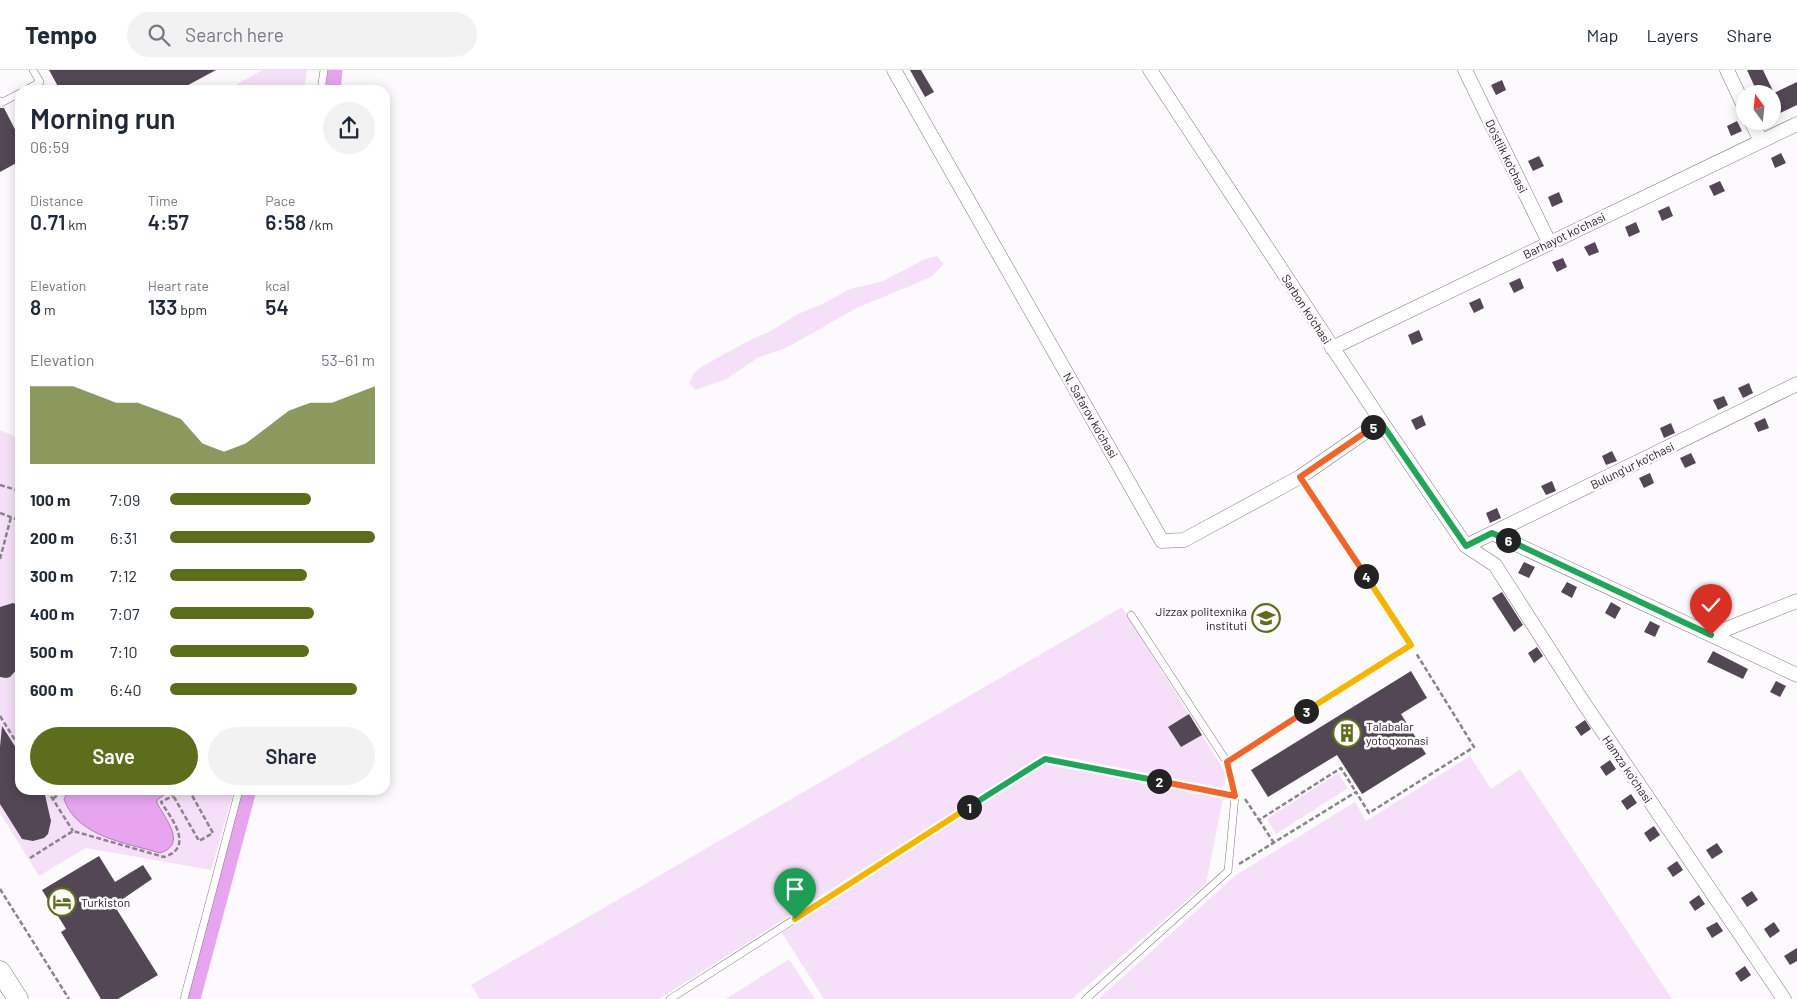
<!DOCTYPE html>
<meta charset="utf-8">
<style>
:root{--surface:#fff;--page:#f2f2f3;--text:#1f2937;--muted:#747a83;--line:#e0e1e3;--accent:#5c6e1b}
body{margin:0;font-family:Barlow,sans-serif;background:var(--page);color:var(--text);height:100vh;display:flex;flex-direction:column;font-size:19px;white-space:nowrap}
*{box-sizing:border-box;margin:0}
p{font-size:16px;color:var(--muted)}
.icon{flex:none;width:28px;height:28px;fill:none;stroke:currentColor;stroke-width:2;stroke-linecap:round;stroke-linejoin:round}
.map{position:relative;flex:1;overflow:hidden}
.drawer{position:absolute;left:15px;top:15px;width:375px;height:710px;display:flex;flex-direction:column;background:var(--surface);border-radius:15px;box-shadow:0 2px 12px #0003}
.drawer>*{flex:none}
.needle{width:32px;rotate:345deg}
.tools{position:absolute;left:1736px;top:15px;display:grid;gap:10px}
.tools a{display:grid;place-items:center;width:45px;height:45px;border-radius:50%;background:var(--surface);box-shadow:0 2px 12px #0003;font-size:25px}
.pin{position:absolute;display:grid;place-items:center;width:42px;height:42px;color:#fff;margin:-51px -21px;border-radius:50% 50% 50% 0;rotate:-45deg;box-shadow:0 0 5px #0007}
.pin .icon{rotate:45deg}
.km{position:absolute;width:25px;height:25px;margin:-12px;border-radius:50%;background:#222;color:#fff;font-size:14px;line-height:25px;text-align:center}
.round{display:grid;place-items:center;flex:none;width:52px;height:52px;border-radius:26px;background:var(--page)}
.summary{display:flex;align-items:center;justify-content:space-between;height:85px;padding:0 15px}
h1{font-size:28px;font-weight:600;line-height:38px}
.metrics{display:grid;grid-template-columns:repeat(3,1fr);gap:8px;height:85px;padding:5px 15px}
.metrics div{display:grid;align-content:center}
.metrics b{font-size:21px;font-weight:600}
.metrics small{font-size:14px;font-weight:400}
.metrics p{font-size:14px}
.chart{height:140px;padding:10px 15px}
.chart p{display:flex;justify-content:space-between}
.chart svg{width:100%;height:90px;margin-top:5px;fill:var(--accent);opacity:.7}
.action{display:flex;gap:10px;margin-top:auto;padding:10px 15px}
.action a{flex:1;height:58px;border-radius:30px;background:var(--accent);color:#fff;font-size:20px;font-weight:600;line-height:58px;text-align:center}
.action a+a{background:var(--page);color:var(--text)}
ul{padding:0 15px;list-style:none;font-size:16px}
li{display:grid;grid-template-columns:80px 60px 1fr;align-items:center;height:38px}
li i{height:12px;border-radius:6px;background:var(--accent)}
header{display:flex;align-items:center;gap:30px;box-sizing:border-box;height:70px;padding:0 25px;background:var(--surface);border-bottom:1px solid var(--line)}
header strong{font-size:24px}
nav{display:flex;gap:28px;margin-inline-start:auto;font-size:18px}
.search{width:350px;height:45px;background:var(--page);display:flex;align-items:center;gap:12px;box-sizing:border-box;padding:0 18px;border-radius:28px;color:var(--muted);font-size:19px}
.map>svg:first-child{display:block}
</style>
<header>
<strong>Tempo</strong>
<div class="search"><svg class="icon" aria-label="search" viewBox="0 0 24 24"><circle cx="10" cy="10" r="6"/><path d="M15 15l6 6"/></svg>Search here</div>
<nav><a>Map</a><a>Layers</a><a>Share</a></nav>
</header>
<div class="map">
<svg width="1797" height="929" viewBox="0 0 1797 929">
<rect width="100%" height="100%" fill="#fdfafd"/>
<!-- green -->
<path fill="#f6e0f9" d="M263 0H307L304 20H226Z
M937 186 944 194 931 207 857 238 786 278 759 287 725 310 695 320 689 313 693 304 701 297 750 270 769 262 798 244 822 234 850 219 883 211 925 189Z
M0 360 20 369V720H234L211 800 86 778 39 806 0 743Z
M1122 537 1225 702V714L1221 718 1045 683 659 929H480L471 915Z
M1470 686 1491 719 1520 699 1672 929H1098L1236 805 1355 732 1366 751Z
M1046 693 1223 729 1206 814 1072 929H824L782 863Z
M1338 703 1348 718 1276 764 1267 749Z
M789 889 815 929H726Z"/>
<!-- water -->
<path fill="#e7a5f0" stroke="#ad7db4" d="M69 720H171L157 730V733C165 749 188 774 160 783 127 773 77 767 64 729Z"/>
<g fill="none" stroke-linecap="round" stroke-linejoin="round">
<!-- canal -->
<path stroke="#e7a5f0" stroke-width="15" d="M333 20 335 0
M193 929 249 720"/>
</g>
<!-- building -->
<path fill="#534655" d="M49 0H216L179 20H60Z
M910 0H921L934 22 925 27Z
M1747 0H1763L1774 23 1797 12V35L1772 47 1773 24H1758Z
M1502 10 1506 20 1496 25 1491 15Z
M0 38H4L20 69V91L0 102Z
M1737 51 1742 61 1731 66 1727 56Z
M1781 83 1786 93 1775 98 1771 88Z
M1539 86 1544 96 1533 101 1528 91Z
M1720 111 1725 121 1714 126 1709 116Z
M1559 122 1563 132 1552 137 1548 127Z
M1669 136 1673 146 1662 151 1658 141Z
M1636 152 1640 162 1629 167 1625 157Z
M1595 172 1599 182 1589 186 1584 177Z
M1563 188 1567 197 1557 202 1552 192Z
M1520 208 1524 218 1514 223 1509 213Z
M1480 228 1484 238 1474 243 1469 233Z
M1419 260 1423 270 1412 275 1408 265Z
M1749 313 1753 323 1743 328 1738 318Z
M1724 326 1728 335 1718 340 1713 330Z
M1422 345 1426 355 1416 360 1411 350Z
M1765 348 1769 358 1758 362 1754 353Z
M1671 353 1675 363 1664 368 1660 358Z
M1612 381 1617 391 1606 395 1602 386Z
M1691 383 1696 393 1685 398 1680 388Z
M1650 403 1654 413 1644 418 1639 408Z
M1552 411 1556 421 1546 425 1541 416Z
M1497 438 1501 448 1490 453 1486 443Z
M1524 492 1535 497 1529 508 1518 503Z
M1567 512 1577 517 1572 528 1561 522Z
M1502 522 1523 555 1514 562 1492 528Z
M1611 532 1621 538 1615 549 1605 543Z
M13 533 20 536V596L10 607 6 608 0 607V537Z
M1650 551 1660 556 1655 567 1644 562Z
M1537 577 1543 586 1534 593 1528 583Z
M1713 581 1748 599 1743 609 1707 592Z
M1411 601 1427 628 1401 644 1426 684 1362 724 1337 685 1268 727 1251 700Z
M1776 611 1786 616 1780 627 1770 622Z
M1189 644 1202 665 1181 677 1168 657Z
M1585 650 1591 659 1581 666 1575 657Z
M2 656 20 684V720H43L45 725 51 751 48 764 44 768 33 771 22 769 0 734V677Z
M1610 690 1616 699 1606 706 1600 697Z
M1631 724 1637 733 1627 740 1621 731Z
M1654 756 1660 765 1650 772 1644 763Z
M1717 773 1723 782 1712 789 1706 780Z
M99 786 115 812 143 795 152 809 114 835 158 905 118 929H101L61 862 66 859 42 820Z
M1677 791 1683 800 1673 807 1667 798Z
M1752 821 1758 830 1747 837 1741 828Z
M1699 825 1705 834 1695 841 1689 832Z
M1717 852 1723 861 1712 868 1706 858Z
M1774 852 1780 861 1770 868 1764 859Z
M1797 878V891L1790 895 1784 886Z
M1745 896 1751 905 1741 912 1735 903Z"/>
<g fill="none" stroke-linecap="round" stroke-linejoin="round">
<defs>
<path id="lane" d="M26 20 40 12 33 0
M321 20 324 0
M0 31 1 33 20 23
M1131 545 1227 692 1235 726
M1227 692 1411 575 1300 407
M184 929 239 720
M670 929 1045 689 1235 726 1228 801 1086 929"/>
<path id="street" d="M894 0 1162 471 1184 470 1300 407 1381 351
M1150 0 1381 351 1466 476 1495 495 1583 632 1784 929
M1465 0 1549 172
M1727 0 1745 38
M1751 51 1761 71
M1332 278 1797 54
M1492 463 1797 605
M1466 476 1797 314
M1711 565 1797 531"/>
<path id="secondary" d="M0 901 18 929"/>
</defs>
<!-- lane casing -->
<use href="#lane" stroke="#827484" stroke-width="8"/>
<!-- street casing -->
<use href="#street" stroke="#827484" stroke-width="15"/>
<!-- secondary casing -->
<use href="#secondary" stroke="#827484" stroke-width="21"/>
<!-- path -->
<path stroke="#898489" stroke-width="2.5" stroke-dasharray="5 2.5" stroke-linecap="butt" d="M0 415 20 421
M0 443 16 449 20 448
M16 449 20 456
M0 489 11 447
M0 646 20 678
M47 720 73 761
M170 720 199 771 213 763 189 720
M53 729 63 720
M1245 729 1259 750 1341 698 1356 722
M1259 750 1274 773
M30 788 73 761 164 787C167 786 172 784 174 782 189 769 169 745 161 732L173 726
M1239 794 1356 722 1369 743 1474 677 1416 583
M0 819 69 929"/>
<!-- lane -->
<use href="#lane" stroke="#fff" stroke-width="7"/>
<!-- street -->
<use href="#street" stroke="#fff" stroke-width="14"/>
<!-- secondary -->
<use href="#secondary" stroke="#fff" stroke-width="20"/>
</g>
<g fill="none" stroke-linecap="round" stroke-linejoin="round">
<defs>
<path id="split-1" d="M795 849 969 737"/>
<path id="split-2" d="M969 737 1045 689 1159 711"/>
<path id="split-3" d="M1159 711 1235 726 1227 692 1306 641"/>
<path id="split-4" d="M1306 641 1411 575 1366 506"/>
<path id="split-5" d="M1366 506 1300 407 1373 357"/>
<path id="split-6" d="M1373 357 1380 351 1466 476 1492 463 1508 470"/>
<path id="split-7" d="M1508 470 1711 565"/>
</defs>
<!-- split-1 casing -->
<use href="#split-1" stroke="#fff" stroke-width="10"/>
<!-- split-2 casing -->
<use href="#split-2" stroke="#fff" stroke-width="10"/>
<!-- split-3 casing -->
<use href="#split-3" stroke="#fff" stroke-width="10"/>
<!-- split-4 casing -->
<use href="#split-4" stroke="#fff" stroke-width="10"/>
<!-- split-5 casing -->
<use href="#split-5" stroke="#fff" stroke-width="10"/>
<!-- split-6 casing -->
<use href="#split-6" stroke="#fff" stroke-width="10"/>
<!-- split-7 casing -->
<use href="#split-7" stroke="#fff" stroke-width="10"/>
<!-- split-1 -->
<use href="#split-1" stroke="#f5b400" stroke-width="6"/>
<!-- split-2 -->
<use href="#split-2" stroke="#22a559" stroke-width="6"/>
<!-- split-3 -->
<use href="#split-3" stroke="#f0652b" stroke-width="6"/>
<!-- split-4 -->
<use href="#split-4" stroke="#f5b400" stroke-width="6"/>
<!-- split-5 -->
<use href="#split-5" stroke="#f0652b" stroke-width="6"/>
<!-- split-6 -->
<use href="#split-6" stroke="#22a559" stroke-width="6"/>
<!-- split-7 -->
<use href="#split-7" stroke="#22a559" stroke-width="6"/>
</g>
<!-- icons -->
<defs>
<symbol id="university-ring" viewBox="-11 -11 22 22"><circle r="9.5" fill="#fdfafd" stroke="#5c6e1b" stroke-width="1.5"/><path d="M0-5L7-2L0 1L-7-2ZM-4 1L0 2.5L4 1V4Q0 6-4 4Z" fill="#5c6e1b"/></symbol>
<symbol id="building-ring" viewBox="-11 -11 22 22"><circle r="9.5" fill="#fdfafd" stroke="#5c6e1b" stroke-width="1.5"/><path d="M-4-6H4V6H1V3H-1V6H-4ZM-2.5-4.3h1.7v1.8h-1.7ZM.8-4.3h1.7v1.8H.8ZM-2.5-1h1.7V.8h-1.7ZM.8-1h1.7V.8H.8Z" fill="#5c6e1b"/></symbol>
<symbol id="hotel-ring" viewBox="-11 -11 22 22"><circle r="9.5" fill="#fdfafd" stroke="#5c6e1b" stroke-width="1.5"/><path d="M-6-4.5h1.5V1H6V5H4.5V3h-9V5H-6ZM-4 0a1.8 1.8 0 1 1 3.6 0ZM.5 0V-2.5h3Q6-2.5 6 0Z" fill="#5c6e1b"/></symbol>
</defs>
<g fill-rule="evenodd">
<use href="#university-ring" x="1250" y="532" width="32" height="32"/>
<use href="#building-ring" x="1331" y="647" width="32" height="32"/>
<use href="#hotel-ring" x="46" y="816" width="32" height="32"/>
</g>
<g text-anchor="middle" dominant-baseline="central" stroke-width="5" stroke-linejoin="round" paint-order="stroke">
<!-- street labels -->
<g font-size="12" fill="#272127" stroke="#fdfafd">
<text transform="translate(1507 86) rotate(64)">Do'stlik ko'chasi</text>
<text transform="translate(1564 165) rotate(-26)">Barhayot ko'chasi</text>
<text transform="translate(1307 239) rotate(57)">Sarbon ko'chasi</text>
<text transform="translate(1091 345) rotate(60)">N. Safarov ko'chasi</text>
<text transform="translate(1632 395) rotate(-26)">Bulung'ur ko'chasi</text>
<text transform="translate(1628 699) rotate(56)">Hamza ko'chasi</text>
</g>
<!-- poi labels -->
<g font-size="12" fill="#272127" stroke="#fdfafd" text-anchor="start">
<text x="1247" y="541" text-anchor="end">Jizzax politexnika<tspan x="1247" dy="14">instituti</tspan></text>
<text x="1366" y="656">Talabalar<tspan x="1366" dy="14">yotoqxonasi</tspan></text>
<text x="81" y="832">Turkiston</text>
</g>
</g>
</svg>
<div class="tools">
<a><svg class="needle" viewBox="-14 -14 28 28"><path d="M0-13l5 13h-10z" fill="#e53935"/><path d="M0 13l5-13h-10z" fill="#747a83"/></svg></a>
</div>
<div class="pin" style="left:795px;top:849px;background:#1e9e55"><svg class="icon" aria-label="arrive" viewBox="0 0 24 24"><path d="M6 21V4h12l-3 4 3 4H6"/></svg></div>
<div class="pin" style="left:1711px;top:565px;background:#d93025"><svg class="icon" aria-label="check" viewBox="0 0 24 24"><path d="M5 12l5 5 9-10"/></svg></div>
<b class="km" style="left:969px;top:737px">1</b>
<b class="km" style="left:1159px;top:711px">2</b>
<b class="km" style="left:1306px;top:641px">3</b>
<b class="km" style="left:1366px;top:506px">4</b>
<b class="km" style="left:1373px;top:357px">5</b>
<b class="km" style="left:1508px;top:470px">6</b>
<section class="drawer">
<div class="summary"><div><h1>Morning run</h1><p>06:59</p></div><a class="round"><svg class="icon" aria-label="share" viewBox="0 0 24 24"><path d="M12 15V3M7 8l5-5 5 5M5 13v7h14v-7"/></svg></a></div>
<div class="metrics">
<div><p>Distance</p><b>0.71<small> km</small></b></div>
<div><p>Time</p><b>4:57</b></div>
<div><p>Pace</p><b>6:58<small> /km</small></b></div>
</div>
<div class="metrics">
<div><p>Elevation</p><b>8<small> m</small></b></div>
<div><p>Heart rate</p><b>133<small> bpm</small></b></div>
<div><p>kcal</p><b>54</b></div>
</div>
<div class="chart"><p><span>Elevation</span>53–61 m</p>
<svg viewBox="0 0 160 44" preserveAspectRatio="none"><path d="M0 44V6L10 6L20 6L30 10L40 14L50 14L60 18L70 22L80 34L90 38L100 34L110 26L120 18L130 14L140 14L150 10L160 6V44z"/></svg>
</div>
<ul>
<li><b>100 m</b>7:09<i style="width:69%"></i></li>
<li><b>200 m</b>6:31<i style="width:100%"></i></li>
<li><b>300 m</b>7:12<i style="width:67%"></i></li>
<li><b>400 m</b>7:07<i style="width:70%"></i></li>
<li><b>500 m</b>7:10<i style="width:68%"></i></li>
<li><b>600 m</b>6:40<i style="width:91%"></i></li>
</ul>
<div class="action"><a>Save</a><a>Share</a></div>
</section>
</div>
